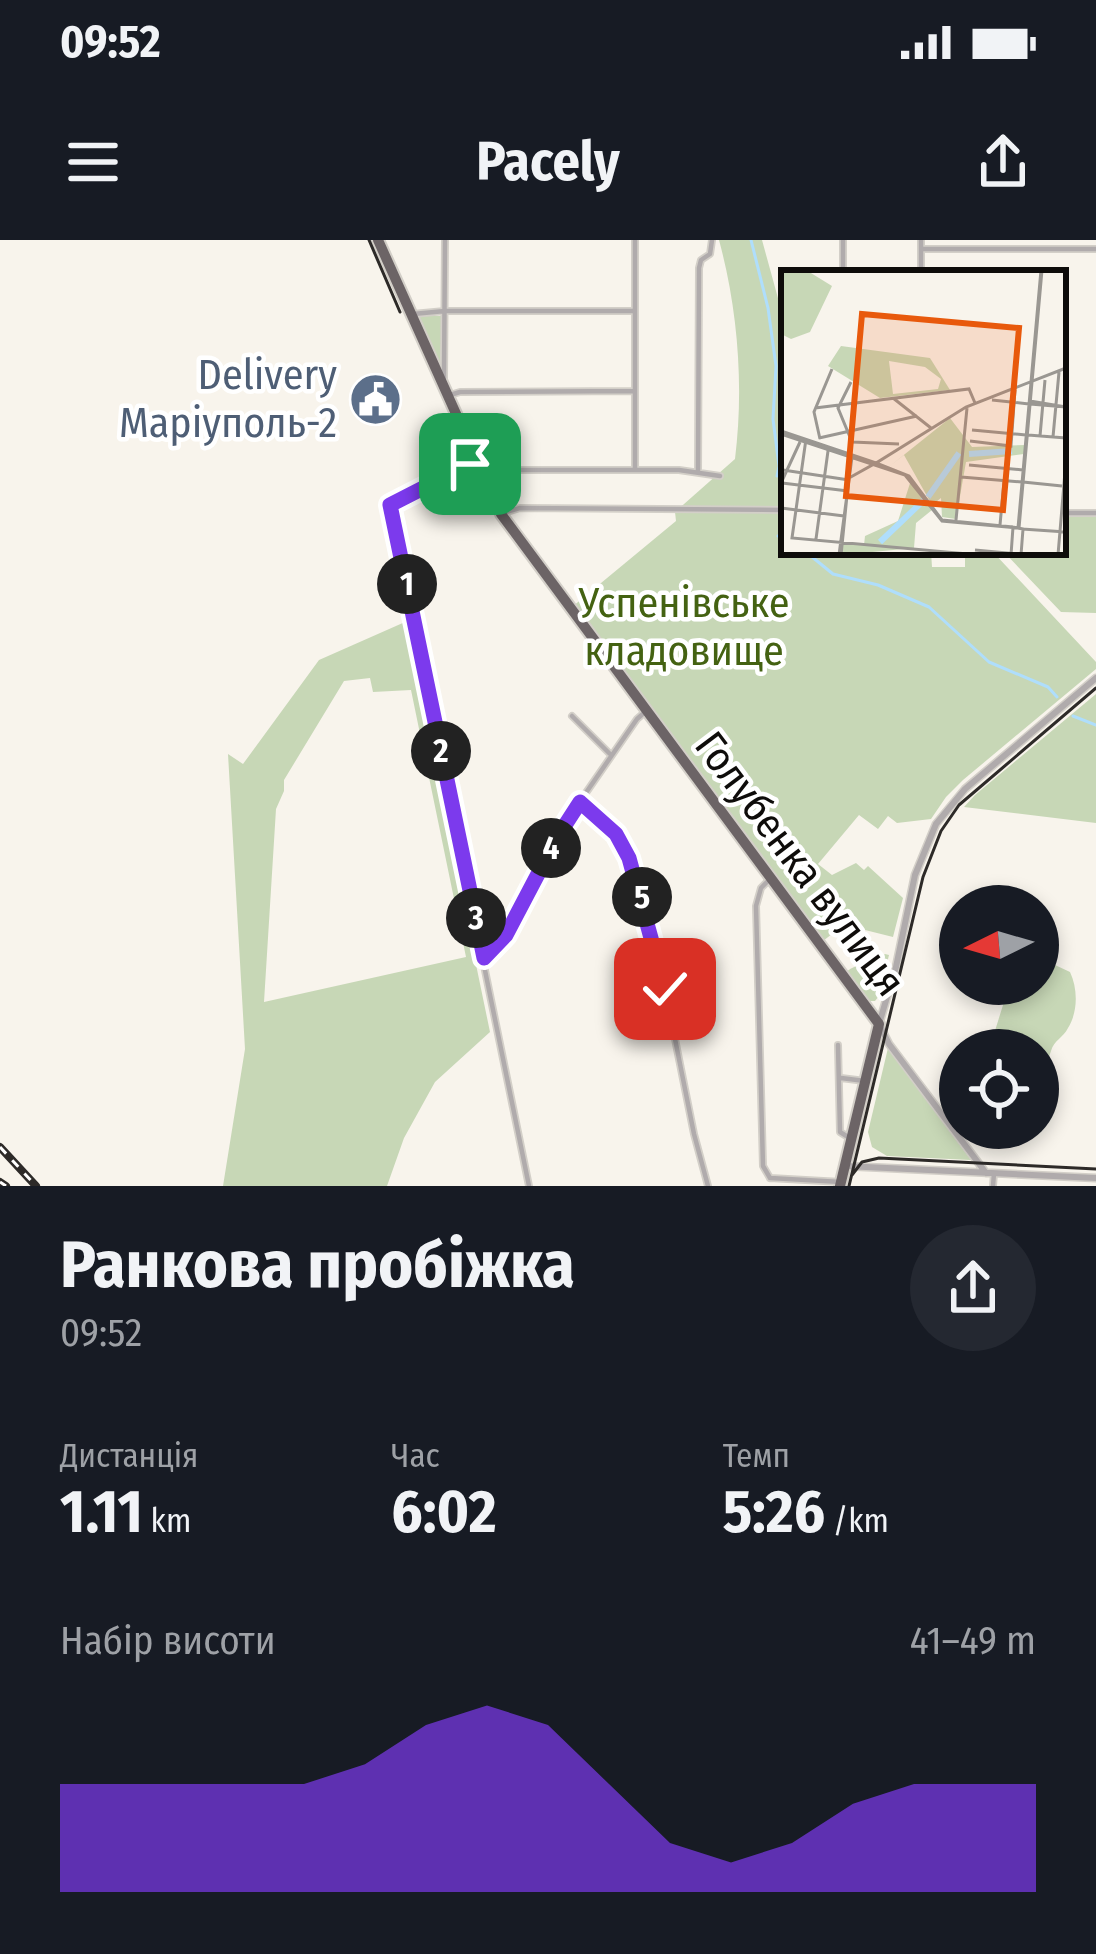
<!DOCTYPE html>
<html lang="uk">
<meta charset="utf-8">
<style>
:root{--surface:#171b24;--page:#242831;--text:#f1f3f6;--muted:#9ea1a6;--accent:#7c3aed}
body{margin:0;font-family:"Fira Sans Condensed",sans-serif;background:var(--page);color:var(--text);height:100vh;display:flex;flex-direction:column;font-size:45px;white-space:nowrap}
*{box-sizing:border-box;margin:0}
p{font-size:39px;color:var(--muted)}
.icon{flex:none;width:66px;height:66px;fill:none;stroke:currentColor;stroke-width:2;stroke-linecap:round;stroke-linejoin:round}
.map{position:relative;height:946px;overflow:hidden}
.drawer{display:flex;flex-direction:column;background:var(--surface);flex:1}
.drawer>*{flex:none}
.needle{width:78px;rotate:265deg}
.fabs{position:absolute;left:939px;top:645px;display:grid;gap:24px}
.fabs a{display:grid;place-items:center;width:120px;height:120px;border-radius:50%;background:var(--surface);box-shadow:0 6px 18px #0003;font-size:60px}
.pin{position:absolute;display:grid;place-items:center;width:102px;height:102px;color:#fff;margin:-51px;border-radius:24px;box-shadow:0 6px 18px #0006}
.km{position:absolute;width:60px;height:60px;margin:-30px;border-radius:50%;background:#222;color:#fff;font-size:33px;line-height:60px;text-align:center}
.round{display:grid;place-items:center;flex:none;width:126px;height:126px;border-radius:63px;background:var(--page)}
.summary{display:flex;align-items:center;justify-content:space-between;height:204px;padding:0 60px}
h1{font-size:66px;font-weight:700;line-height:90px}
.figures{display:grid;grid-template-columns:repeat(3,1fr);gap:18px;height:204px;padding:12px 60px}
.figures div{display:grid;align-content:center}
.figures b{font-size:60px;font-weight:700}
.figures small{font-size:33px;font-weight:400}
.figures p{font-size:33px}
.chart{height:336px;padding:24px 60px}
.chart p{display:flex;justify-content:space-between}
.chart svg{width:100%;height:216px;margin-top:12px;fill:var(--accent);opacity:.7}
.status{display:flex;justify-content:space-between;align-items:center;height:84px;padding:0 60px;background:var(--surface);direction:ltr}
.status svg{height:33px;fill:currentColor}
header{display:flex;justify-content:space-between;align-items:center;height:156px;padding:0 60px;background:var(--surface);font-size:54px;font-weight:700}
.map>svg:first-child{display:block}
</style>
<div class="status"><b>09:52</b><svg viewBox="0 0 49 12"><path d="M0 12V9h3v3zM5 12V6h3v6zM10 12V3h3v9zM15 12V0h3v12zM26 1h20v11H26zM47 4h2v5h-2z"/></svg></div>
<header><svg class="icon" aria-label="menu" viewBox="0 0 24 24"><path d="M4 6h16M4 12h16M4 18h16"/></svg>Pacely<svg class="icon" aria-label="share" viewBox="0 0 24 24"><path d="M12 15V3M7 8l5-5 5 5M5 13v7h14v-7"/></svg></header>
<div class="map">
<svg width="1096" height="946" viewBox="0 0 1096 946">
<rect width="100%" height="100%" fill="#f8f4ec"/>
<!-- green -->
<path fill="#c7d7b6" fill-rule="evenodd" d="M719 0H762L784 80V312H931L932 327H965V312H993L1096 422V429L963 540 946 557 931 579 897 583 888 576 878 589 859 575 818 624 832 635 856 623 864 630 868 626 903 658 893 697 857 688 841 687 823 701 572 367 676 281 675 272 735 219C744 147 738 70 719 0Z
M417 76H442L440 130Z
M1063 277H1096V373L1061 372 1004 312H1063Z
M405 382 490 792 435 842 404 898 387 946H223L245 809 228 514 243 524 319 420ZM370 438 373 452 411 450 466 717 264 762 276 569 284 551V540L344 441Z
M1096 454V583L964 567 975 555Z
M885 714 889 715 879 756 875 761H868L846 732C858 722 871 725 885 714Z
M1055 725 1070 732C1078 749 1078 772 1068 788 1063 798 1054 800 1051 811 1046 824 1047 836 1038 847V810H989L1008 749 1013 745 1038 744 1044 730Z
M888 808 971 920 887 916 872 907 868 892Z"/>
<g fill="none" stroke-linecap="round" stroke-linejoin="round">
<!-- stream -->
<path stroke="#afdefc" stroke-width="3" d="M751 0 768 68 776 126 773 179 779 226 777 236
M778 296 784 298
M806 312 833 334 878 345 929 367 989 422 1048 447 1057 457
M1073 476 1096 485"/>
<defs>
<path id="minor" d="M921 0V33
M921 9H1096
M843 33V0
M413 74 445 71H635
M444 138 445 0
M450 155 460 152 635 151
M475 221 390 265 529 946
M480 230H679L720 236
M635 230V0
M698 232 699 28 701 20 710 14 712 0
M503 273 520 268 784 270
M1063 273H1096
M572 476 610 514
M580 563 616 594 634 627 665 749 694 894 708 946
M486 717 507 696 565 583 637 479 645 472
M838 805 840 892 848 897
M841 838 865 841
M770 938 763 926 756 666 761 648 770 639
M770 938 841 942
M993 946 994 933"/>
<path id="tertiary" d="M845 926 1096 938
M986 933 889 804 879 784 896 727 915 635 936 584 965 549 1096 438"/>
<path id="trunk" d="M378 0 501 274 879 784 840 946"/>
</defs>
<!-- minor casing -->
<use href="#minor" stroke="#d3cfc8" stroke-width="8"/>
<!-- tertiary casing -->
<use href="#tertiary" stroke="#d3cfc8" stroke-width="9"/>
<!-- trunk casing -->
<use href="#trunk" stroke="#d3cfc8" stroke-width="14"/>
<!-- minor -->
<use href="#minor" stroke="#b0abac" stroke-width="4.5"/>
<!-- tertiary -->
<use href="#tertiary" stroke="#b0abac" stroke-width="6"/>
<!-- trunk -->
<use href="#trunk" stroke="#6c6466" stroke-width="10"/>
<!-- tram -->
<path stroke="#2d2a28" stroke-width="3" d="M369 0 400 72
M852 935 862 922 879 918 1096 929
M849 946 923 637 941 591 959 565 1096 448"/>
<defs>
<path id="rail" d="M0 907 36 946
M0 942 6 946"/>
</defs>
<!-- rail casing -->
<use href="#rail" stroke="#2d2a28" stroke-width="8"/>
<!-- rail -->
<use href="#rail" stroke="#fff" stroke-width="3" stroke-dasharray="9" stroke-linecap="butt"/>
</g>
<g fill="none" stroke-linecap="round" stroke-linejoin="round">
<defs>
<path id="route" d="M470 224 390 265 484 718 506 695 558 596 580 562 616 594 629 618 665 749"/>
</defs>
<!-- route casing -->
<use href="#route" stroke="#fff" stroke-width="24"/>
<!-- route -->
<use href="#route" stroke="#7c3aed" stroke-width="15"/>
</g>
<!-- icons -->
<defs>
<symbol id="civic-disc" viewBox="-11 -11 22 22"><circle r="9.5" fill="#5c6f8a" stroke="#fff"/><path d="M-.6-6.5H3V-4.5H.6V-3L4-1V1h2V6H-6V1h2V-1L-.6-3ZM-1.2 2.5V6h2.4V2.5Z" fill="#fff"/></symbol>
</defs>
<g fill-rule="evenodd">
<use href="#civic-disc" x="346" y="130" width="59" height="59"/>
</g>
<g text-anchor="middle" dominant-baseline="central" stroke-width="9" stroke-linejoin="round" paint-order="stroke">
<!-- service labels -->
<g font-size="42" fill="#4e5e75" stroke="#fff" text-anchor="end">
<text x="337" y="135">Delivery<tspan x="337" dy="48">Марiуполь-2</tspan></text>
</g>
<!-- park labels -->
<g font-size="42" fill="#446212" stroke="#fff">
<text x="684" y="363">Успенівське<tspan x="684" dy="48">кладовище</tspan></text>
</g>
<!-- street labels -->
<g font-size="42" fill="#0e0c0a" stroke="#fff">
<text transform="translate(800 624) rotate(53)">Голубенка вулиця</text>
</g>
</g>
<!-- overview -->
<g transform="translate(781 30)">
<rect width="285" height="285" fill="#f8f4ec"/>
<path d="M0 0H25L51 16 29 62 10 69 0 64ZM60 76 149 88 169 120 99 128 47 96ZM108 91 144 97 160 109 157 119 112 124ZM169 148 191 177 244 175 243 184 185 192 175 249 161 247 160 228 151 235 123 185 109 196ZM130 210 151 240 135 253 133 278 60 285 62 273 83 275 84 266 117 251Z" fill="#c7d7b6" fill-rule="evenodd"/>
<path fill="none" stroke="#afdefc" stroke-width="6" d="M188 184 231 181M147 227 178 183M99 272 143 230"/>
<path fill="none" stroke="#9a9792" stroke-width="3" d="M70 112 57 138 71 172M112 128 150 158M211 130 248 134M249 131 285 137M249 134 285 137M34 138 188 119 194 133M191 160 245 165M0 161 95 193 185 137 285 98M0 164 124 205 161 251 237 258 260 0M247 165 285 168M259 166 264 110M272 167 278 102M38 168 136 146M25 169 11 268 198 285M39 169 33 142 51 99M189 171 230 176 234 120M71 172 118 174M188 195 242 200M2 200 68 210M180 207 241 212M68 208 95 193 128 206 161 250 232 257M242 212 281 216M0 213 19 172M1 213 67 221M0 238 63 246M175 250 186 138M219 255 223 211M238 258 261 0M241 259 285 262M35 269 47 181M194 280 248 285M58 285 71 187M60 285 70 186M230 285 232 257 242 259 240 285M277 285 285 190"/>
<path fill="#e8590c" fill-opacity="0.15" stroke="#e8590c" stroke-width="6" d="M81 44 238 58 222 240 65 226Z"/>
<rect width="285" height="285" fill="none" stroke="#0e0c0a" stroke-width="6"/>
</g>
</svg>
<div class="fabs">
<a><svg class="needle" viewBox="-14 -14 28 28"><path d="M0-13l5 13h-10z" fill="#e53935"/><path d="M0 13l5-13h-10z" fill="#9ea1a6"/></svg></a>
<a><svg class="icon" aria-label="locate" viewBox="0 0 24 24"><circle cx="12" cy="12" r="6"/><path d="M12 2v4M12 18v4M2 12h4M18 12h4"/></svg></a>
</div>
<div class="pin" style="left:470px;top:224px;background:#1e9e55"><svg class="icon" aria-label="arrive" viewBox="0 0 24 24"><path d="M6 21V4h12l-3 4 3 4H6"/></svg></div>
<div class="pin" style="left:665px;top:749px;background:#d93025"><svg class="icon" aria-label="check" viewBox="0 0 24 24"><path d="M5 12l5 5 9-10"/></svg></div>
<b class="km" style="left:407px;top:344px">1</b>
<b class="km" style="left:441px;top:511px">2</b>
<b class="km" style="left:476px;top:678px">3</b>
<b class="km" style="left:551px;top:608px">4</b>
<b class="km" style="left:642px;top:657px">5</b>
</div>
<section class="drawer">
<div class="summary"><div><h1>Ранкова пробіжка</h1><p>09:52</p></div><a class="round"><svg class="icon" aria-label="share" viewBox="0 0 24 24"><path d="M12 15V3M7 8l5-5 5 5M5 13v7h14v-7"/></svg></a></div>
<div class="figures">
<div><p>Дистанція</p><b>1.11<small> km</small></b></div>
<div><p>Час</p><b>6:02</b></div>
<div><p>Темп</p><b>5:26<small> /km</small></b></div>
</div>
<div class="chart"><p><span>Набір висоти</span>41–49 m</p>
<svg viewBox="0 0 160 44" preserveAspectRatio="none"><path d="M0 44V22L10 22L20 22L30 22L40 22L50 18L60 10L70 6L80 10L90 22L100 34L110 38L120 34L130 26L140 22L150 22L160 22V44z"/></svg>
</div>
</section>
